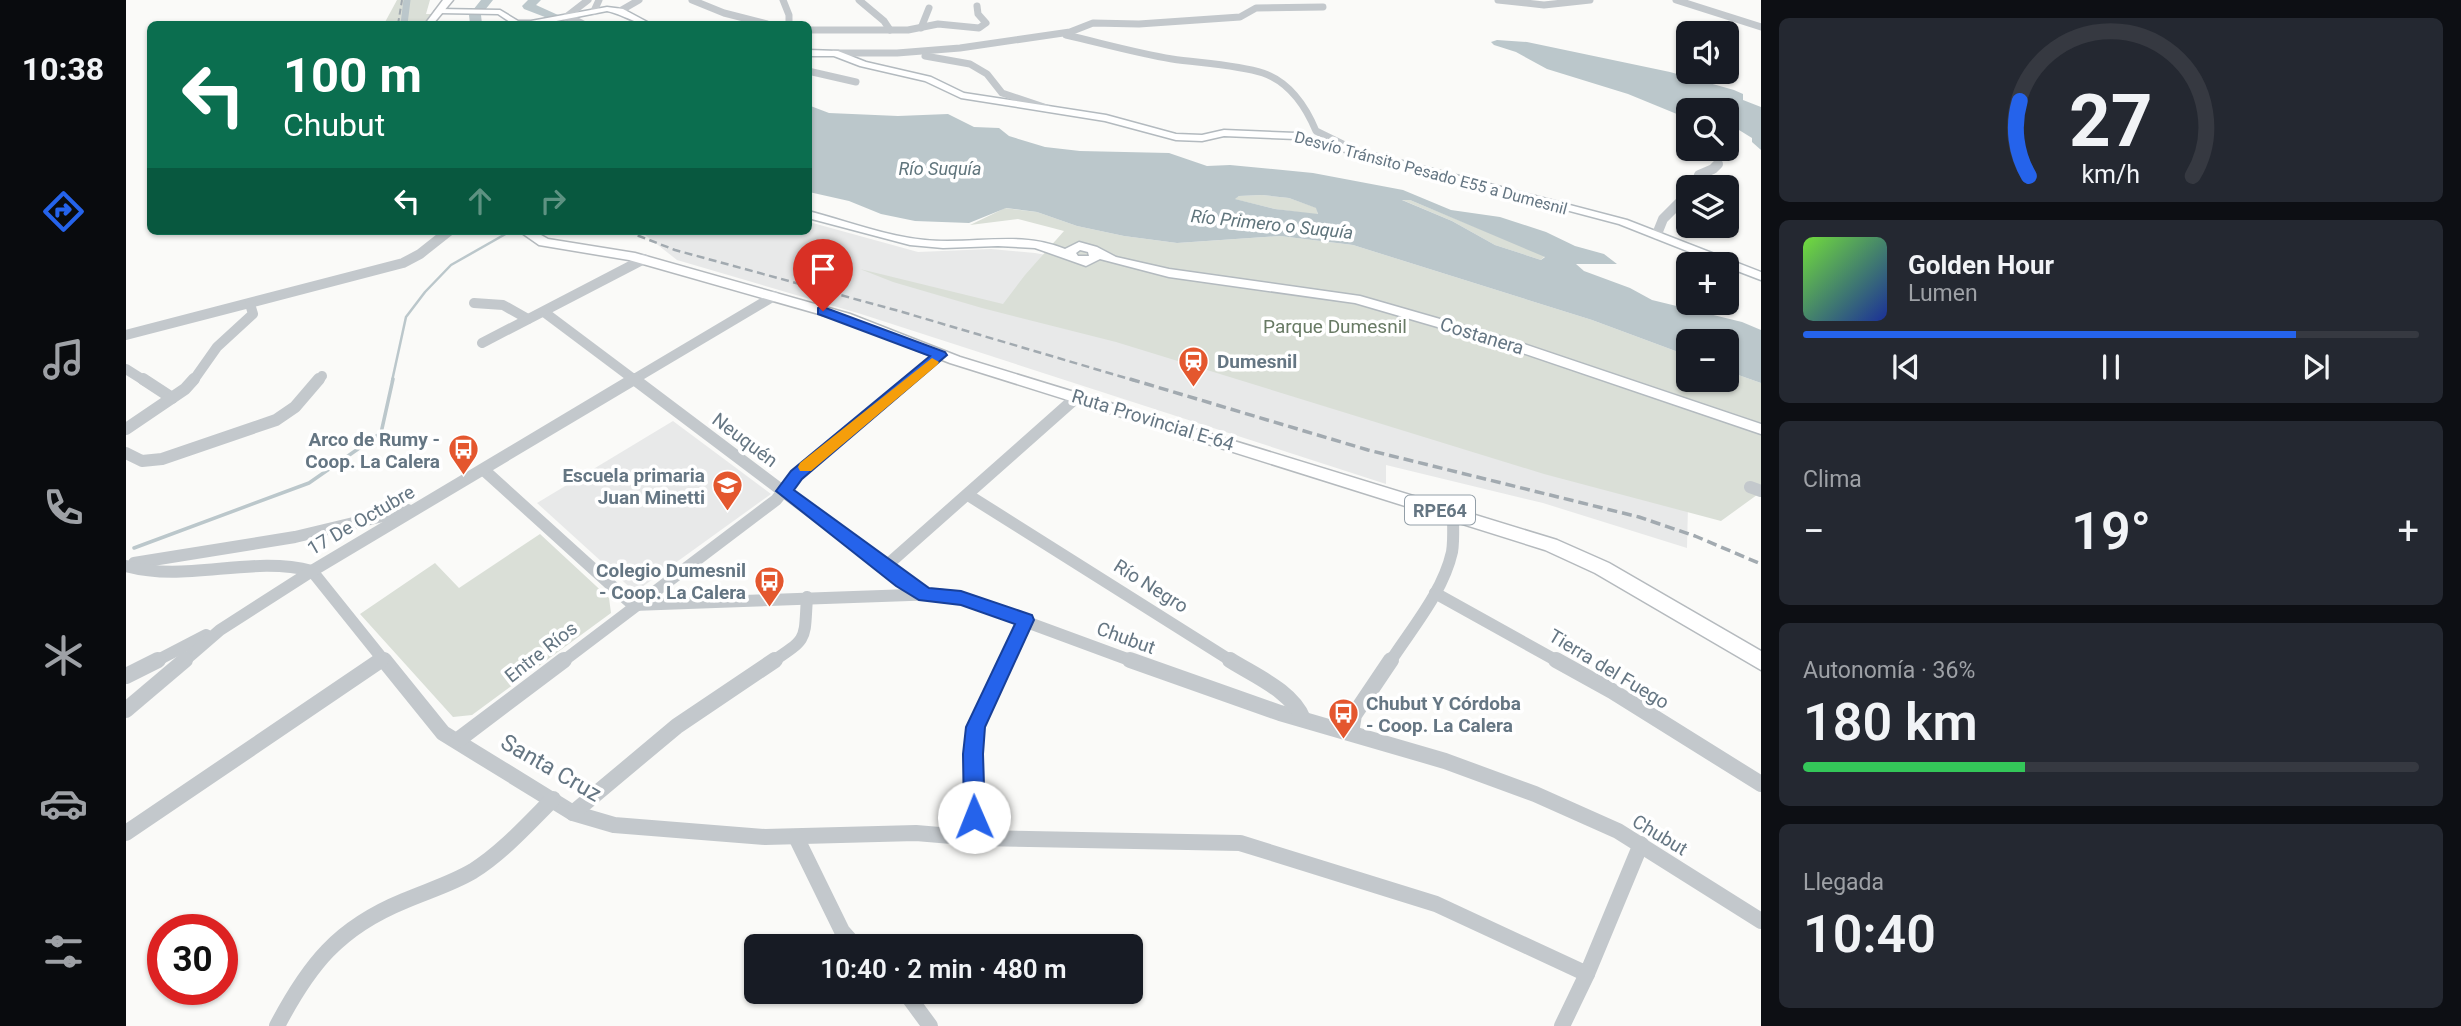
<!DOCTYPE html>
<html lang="es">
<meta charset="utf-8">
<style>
:root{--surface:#171b24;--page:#242831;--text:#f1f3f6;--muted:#9ea1a6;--line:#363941;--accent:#2563eb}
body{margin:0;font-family:Roboto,sans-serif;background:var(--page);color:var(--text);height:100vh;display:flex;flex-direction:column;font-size:26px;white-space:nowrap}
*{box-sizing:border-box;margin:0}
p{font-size:23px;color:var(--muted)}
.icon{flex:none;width:38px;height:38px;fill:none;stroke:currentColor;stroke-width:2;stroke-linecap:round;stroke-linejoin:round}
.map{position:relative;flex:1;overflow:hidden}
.side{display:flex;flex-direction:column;gap:18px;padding:18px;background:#0d0f14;width:700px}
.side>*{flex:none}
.banner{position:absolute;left:21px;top:21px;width:665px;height:214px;border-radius:10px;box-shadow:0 2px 5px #0004;background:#0b6e4f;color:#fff;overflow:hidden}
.tools{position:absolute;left:1550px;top:21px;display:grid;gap:14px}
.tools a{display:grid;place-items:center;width:63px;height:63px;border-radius:10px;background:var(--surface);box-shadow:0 2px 5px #0004;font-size:35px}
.speed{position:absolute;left:21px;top:914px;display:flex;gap:14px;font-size:35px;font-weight:700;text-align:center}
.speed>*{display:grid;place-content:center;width:91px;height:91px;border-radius:50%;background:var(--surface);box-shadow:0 2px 5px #0004;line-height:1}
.speed .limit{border:10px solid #d22;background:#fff;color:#111}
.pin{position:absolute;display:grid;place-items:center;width:60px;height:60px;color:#fff;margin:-72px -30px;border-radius:50% 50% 50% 0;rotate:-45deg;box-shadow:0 0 7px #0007}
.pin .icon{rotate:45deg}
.me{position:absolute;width:77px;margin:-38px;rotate:359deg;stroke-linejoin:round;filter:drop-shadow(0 0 5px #0008)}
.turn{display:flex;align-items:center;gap:24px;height:147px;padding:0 21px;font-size:32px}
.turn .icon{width:91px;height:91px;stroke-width:2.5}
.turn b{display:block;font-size:49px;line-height:60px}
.lanes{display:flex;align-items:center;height:66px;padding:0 21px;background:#0003;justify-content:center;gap:35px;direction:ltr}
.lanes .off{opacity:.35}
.big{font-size:52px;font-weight:600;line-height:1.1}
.side .tile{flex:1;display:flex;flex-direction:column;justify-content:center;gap:10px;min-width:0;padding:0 24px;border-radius:10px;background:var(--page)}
.side .dial{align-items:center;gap:0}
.dial svg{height:182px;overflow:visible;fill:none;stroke:var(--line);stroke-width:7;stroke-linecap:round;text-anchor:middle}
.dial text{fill:var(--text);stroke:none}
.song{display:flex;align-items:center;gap:21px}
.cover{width:84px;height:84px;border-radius:10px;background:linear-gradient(135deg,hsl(100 70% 55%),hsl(230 70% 35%))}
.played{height:7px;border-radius:4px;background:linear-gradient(90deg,var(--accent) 80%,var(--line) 80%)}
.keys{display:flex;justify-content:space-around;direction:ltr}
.heat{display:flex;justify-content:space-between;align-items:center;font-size:38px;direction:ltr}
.charge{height:10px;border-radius:5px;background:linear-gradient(90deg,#34c759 36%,var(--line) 0)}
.trip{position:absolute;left:618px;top:934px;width:399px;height:70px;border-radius:10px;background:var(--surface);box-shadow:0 2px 5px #0004;font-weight:600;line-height:70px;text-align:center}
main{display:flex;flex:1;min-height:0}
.dock{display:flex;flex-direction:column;width:126px;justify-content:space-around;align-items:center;background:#090b0e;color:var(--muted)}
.dock .icon{width:49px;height:49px}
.dock .on{color:var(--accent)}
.dock b{font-size:32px;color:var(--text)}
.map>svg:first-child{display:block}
.built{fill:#e8e9e9}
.green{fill:#dadfd7}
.water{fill:#bbc7cb;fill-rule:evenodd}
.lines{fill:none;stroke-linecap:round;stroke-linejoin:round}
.stream-far1{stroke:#bbc7cb;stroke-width:2.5}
.stream{stroke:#bbc7cb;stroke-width:3.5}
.canal{stroke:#bbc7cb;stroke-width:7}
.river{fill:#bbc7cb;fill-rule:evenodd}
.secondary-casing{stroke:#b3babf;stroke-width:3}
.primary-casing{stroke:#b5babe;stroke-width:3}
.street-far3{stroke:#c3c8cc;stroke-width:7}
.street-far2{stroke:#c3c8cc;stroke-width:10}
.street-far1{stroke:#c3c8cc;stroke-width:12}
.street{stroke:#c3c8cc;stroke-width:16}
.secondary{fill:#fff;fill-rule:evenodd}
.primary{fill:#fff;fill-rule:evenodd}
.rail-far2{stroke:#a2aab0;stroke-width:2;stroke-dasharray:6 3.5;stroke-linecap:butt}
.rail-far1{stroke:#a2aab0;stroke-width:2.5;stroke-dasharray:8 4.5;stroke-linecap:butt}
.rail{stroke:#a2aab0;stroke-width:3.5;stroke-dasharray:10 5;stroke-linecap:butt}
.route{fill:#2563eb;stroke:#184099;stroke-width:2}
.slow{fill:#f59e0b}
.labels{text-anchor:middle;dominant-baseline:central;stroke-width:7;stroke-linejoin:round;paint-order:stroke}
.far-street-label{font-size:16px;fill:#657683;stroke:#fff}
.far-water-label{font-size:18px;font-style:italic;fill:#60757c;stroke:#fff}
.shield{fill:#fff;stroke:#939fa8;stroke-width:2}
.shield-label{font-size:18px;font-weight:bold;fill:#657683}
.park-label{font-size:19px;fill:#687a64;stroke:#fff}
.street-label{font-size:19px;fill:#657683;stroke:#fff}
.poi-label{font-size:19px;font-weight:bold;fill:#657683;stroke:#fff;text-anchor:end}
.near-street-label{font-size:23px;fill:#657683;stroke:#fff}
</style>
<main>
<nav class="dock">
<b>10:38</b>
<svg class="icon on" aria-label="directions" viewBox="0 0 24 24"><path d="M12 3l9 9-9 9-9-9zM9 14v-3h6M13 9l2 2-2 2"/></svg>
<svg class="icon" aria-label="music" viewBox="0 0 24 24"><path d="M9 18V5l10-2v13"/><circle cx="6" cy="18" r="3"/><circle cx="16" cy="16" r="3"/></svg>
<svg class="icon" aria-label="phone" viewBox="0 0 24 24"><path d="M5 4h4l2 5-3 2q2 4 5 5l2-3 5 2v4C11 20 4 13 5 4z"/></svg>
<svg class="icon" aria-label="climate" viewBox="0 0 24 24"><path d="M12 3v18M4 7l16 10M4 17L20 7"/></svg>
<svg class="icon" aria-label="car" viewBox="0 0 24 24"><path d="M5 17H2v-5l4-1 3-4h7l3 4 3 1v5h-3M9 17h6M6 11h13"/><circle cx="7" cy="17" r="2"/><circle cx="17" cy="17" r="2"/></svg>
<svg class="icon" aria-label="filters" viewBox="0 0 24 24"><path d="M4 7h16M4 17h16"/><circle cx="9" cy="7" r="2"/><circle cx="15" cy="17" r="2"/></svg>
</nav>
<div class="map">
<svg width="1635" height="1026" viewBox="0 0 1635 1026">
<rect width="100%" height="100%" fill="#fafaf8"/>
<g class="built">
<path d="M683,222l109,30 73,-3 44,4 134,24 521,145 -3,126 -144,-45 -157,-38v19l-525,-170 -184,-54 -37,-29h168z"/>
<path d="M547,421l98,73 -136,98 -98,-89z"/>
</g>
<g class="green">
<path d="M271,0h33l-4,14h7l-8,10h-41z"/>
<path d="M1136,195l27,3 28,10 1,7 -43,-6 -41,-10 5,-3z"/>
<path d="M1274,199l10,1 135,56 -4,4 -46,-15 -43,-24z"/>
<path d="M879,208l32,4 40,14 47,10 53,7 103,-7 73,9 239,75 97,36v24h38v-9l34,12v109l-40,29 -177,-47 -428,-132 -134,-34 -89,-26 -33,-13 143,35 22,-29 39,-44 -46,-12 -48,6z"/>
<path d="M414,534l69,64 2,15 -139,102 -19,2 -93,-103 75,-51 24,25z"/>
</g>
<g class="water">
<path d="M1371,40l30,2 143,30 64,18 9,4v6l18,7v43l-9,-8v-4l-13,-8 -12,-3v-17h-38v9l-61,-25 -81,-25 -31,-17 -22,-7 -3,-3z"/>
<path d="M682,105l21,8 69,3 50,-2 26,13 25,1 10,8 36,11 35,4 89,2 38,13 23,-1 83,8 90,17 48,20 49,7 46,15 29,14 29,8 13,10h-41l8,7 46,17 22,12 90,22 19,8v53l-34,-12v-30h-38v15l-97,-36 -239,-75 -73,-9 -103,7 -53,-7 -47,-10 -40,-14 -31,-4 -37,15 -54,-2 -34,-7 -32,-13 -40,-9zM1136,195l27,3 27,10 2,6 -43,-5 -40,-10 4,-3zM1276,200h8l135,57 -4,3 -46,-15 -43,-24z"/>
</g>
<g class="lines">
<path class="stream-far1" d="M266,381l14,-64 19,-25 26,-27 58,-33"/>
<path class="stream" d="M8,548l175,-65 72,-50 12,-54"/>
<path class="canal" d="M278,24l3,-24"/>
<g class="river">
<path d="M355,0h12l-12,15 1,9h-12l-1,-9z"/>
<path d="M402,0h13l-5,5 42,19h-15l-39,-15 -2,-3z"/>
</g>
<defs>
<g id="secondary">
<path d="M481,7l16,2 28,15c-15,1 -28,-10 -44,-13l-66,13h-28l-15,-10 -59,-1 -4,-2 4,-2 61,1 18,11h13z"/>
<path d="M682,50l30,1 28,11 65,15 33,16 142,22 70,19 26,1 22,-5 72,3 331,87 134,52v8l-34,-13v-3h-7l-101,-40 -323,-85 -72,-3 -22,5 -26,-1 -71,-19 -144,-23 -36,-17 -65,-15 -26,-10h-26z"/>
<path d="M682,211c39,10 77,25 117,29 47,5 95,-10 140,9l14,-7 18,5 19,10 53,12 191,27 146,42 255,86v10l-265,-90 -141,-41 -186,-26 -69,-18 -14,7 -51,-18 -37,-2 -55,2 -33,-3 -102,-27zM954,250l8,2 1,4h-11l-2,-3z"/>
</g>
<g id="primary">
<path d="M317,0h10l-20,24h-8z"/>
<path d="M393,231h15l14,8 87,14 215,61 110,43 597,183 52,23 152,88v19l-166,-97 -50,-23 -595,-187 -110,-43 -211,-60 -90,-15z"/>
</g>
</defs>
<use href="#secondary" class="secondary-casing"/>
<use href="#primary" class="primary-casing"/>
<g class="street-far3">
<path d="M566,0l32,13 43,11"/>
<path d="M657,0l6,15v9"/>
<path d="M733,0l25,21 6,9"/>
<path d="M1372,0l46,5 46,-5"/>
<path d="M1550,0l85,27"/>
<path d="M468,11l5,-11"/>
<path d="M494,11l19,-11"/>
<path d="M440,17l22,-17"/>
<path d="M443,17l14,7"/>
<path d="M795,28l8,-20"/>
<path d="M682,30h100l30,-6 41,4 7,-5 -8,-9 -1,-8"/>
<path d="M940,35c35,8 70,18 106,24 27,4 66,6 91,14 26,9 43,34 53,58l41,20"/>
<path d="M709,53h62l63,-5 110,-16 23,-9 46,1 101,-7 16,-9 67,-1"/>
<path d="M799,56l45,8 17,10 15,19 45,15"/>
<path d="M682,71l48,11"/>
<path d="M1591,166l4,-17"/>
</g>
<g class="street-far2">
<path d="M1570,187l3,-12 14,-6 5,-5"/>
<path d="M1531,234l6,-15 26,-26"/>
<path d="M348,303l29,2 25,14"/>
<path d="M418,312l92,69"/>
<path d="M0,335l277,-72 17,-9 29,-23"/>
<path d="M356,343l162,-84"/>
<path d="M0,369l19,12"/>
<path d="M67,381l24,-34 36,-33 -3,-10"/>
<path d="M192,381l4,-5"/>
<path d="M505,381l143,-85"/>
<path d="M783,381l31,-26"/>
</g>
<g class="street-far1">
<path d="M17,379l29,19"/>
<path d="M508,379l268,202 23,14"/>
<path d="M0,429l59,-40 9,-10"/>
<path d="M0,453l16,8 20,-2 114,-39 19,-13 24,-28"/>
<path d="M359,471l148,134 305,-11 23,4 174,64"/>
<path d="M1624,487l11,4"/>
<path d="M842,495l265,167"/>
<path d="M8,563l161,-26 113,-27"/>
<path d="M0,566c60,17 125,-11 186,5l73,91"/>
<path d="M759,567l193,-171"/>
<path d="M1309,593l124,69"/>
<path d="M28,662l52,-27"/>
<path d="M57,662l37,-32 92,-59 322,-192"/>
<path d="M252,662l4,-3"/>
<path d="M436,662l214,-162 20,-25 115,-96"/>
<path d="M646,662c37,-25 32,-21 35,-65"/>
<path d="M880,662l19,-42"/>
<path d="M1264,662c22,-34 53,-70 62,-110 2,-12 1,-26 1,-38"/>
</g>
<g class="street">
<path d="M258,660l59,73 130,80 41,12 151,12 151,-4 59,5 265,5 196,61 151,70 54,-130"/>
<path d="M1004,660l150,53 165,48 90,33 83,37 143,90"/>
<path d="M1104,660c25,16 62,31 73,59"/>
<path d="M1430,660l56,31 149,93"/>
<path d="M0,676l32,-16"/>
<path d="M0,710l59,-50"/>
<path d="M1225,733l3,-18 37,-55"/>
<path d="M332,740l106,-80"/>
<path d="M447,813l104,-87 98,-66"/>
<path d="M0,833l255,-173"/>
<path d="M670,837l46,94 14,16"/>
<path d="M849,838v-111l31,-67"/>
<path d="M779,992l25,34"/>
<path d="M151,1026c32,-61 61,-98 127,-125 23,-10 47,-17 69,-30 30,-19 55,-47 80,-72"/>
<path d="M1436,1026l25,-52"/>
</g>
<use href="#secondary" class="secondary"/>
<use href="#primary" class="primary"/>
<path class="rail-far2" d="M272,24l4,-24"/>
<path class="rail-far1" d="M500,231l49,19 224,61 237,70"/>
<path class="rail" d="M1004,379l238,71 271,67 56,19 66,28"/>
</g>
<path class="route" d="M697,307l122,45 2,3 -145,124 -8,11 135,98 32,3 71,24 2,5 -49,107 -2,27 2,63 -3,7 -8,3 -7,-3 -3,-7 -1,-63 3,-27 49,-103 -54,-19 -42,-5 -23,-14 -120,-95 15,-20 139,-115 -112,-42v-6z"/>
<path class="slow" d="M806,358l7,4 -2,3 -126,106h-11l-2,-4 2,-4z"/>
<defs>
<symbol id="station-pin" viewBox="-11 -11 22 30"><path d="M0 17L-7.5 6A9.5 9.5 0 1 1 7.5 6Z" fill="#e4572e" stroke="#fff"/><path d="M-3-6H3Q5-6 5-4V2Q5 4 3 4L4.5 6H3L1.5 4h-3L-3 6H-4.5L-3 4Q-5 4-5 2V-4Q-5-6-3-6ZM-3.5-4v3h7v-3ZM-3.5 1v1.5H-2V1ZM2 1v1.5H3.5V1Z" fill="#fff"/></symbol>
<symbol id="bus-pin" viewBox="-11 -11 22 30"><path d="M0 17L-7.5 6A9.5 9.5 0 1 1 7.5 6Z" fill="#e4572e" stroke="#fff"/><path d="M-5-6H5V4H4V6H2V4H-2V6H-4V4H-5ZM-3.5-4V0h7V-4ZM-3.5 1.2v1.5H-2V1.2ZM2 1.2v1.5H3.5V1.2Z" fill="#fff"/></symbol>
<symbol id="school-pin" viewBox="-11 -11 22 30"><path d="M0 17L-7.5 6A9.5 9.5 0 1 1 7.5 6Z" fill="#e4572e" stroke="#fff"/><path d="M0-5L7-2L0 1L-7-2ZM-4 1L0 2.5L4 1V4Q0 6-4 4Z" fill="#fff"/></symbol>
</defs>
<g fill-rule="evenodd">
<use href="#station-pin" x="1050" y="344" width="35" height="47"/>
<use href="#bus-pin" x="320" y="432" width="35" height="47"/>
<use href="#school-pin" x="584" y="468" width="35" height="47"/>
<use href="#bus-pin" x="626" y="564" width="35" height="47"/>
<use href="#bus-pin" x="1200" y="696" width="35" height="47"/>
</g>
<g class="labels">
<g class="far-street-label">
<text transform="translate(1305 173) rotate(15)">Desvío Tránsito Pesado E55 a Dumesnil</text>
</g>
<g class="far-water-label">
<text x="814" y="168">Río Suquía</text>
<text transform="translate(1146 224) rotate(6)">Río Primero o Suquía</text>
</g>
<rect class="shield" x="1279" y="495.5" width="70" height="29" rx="5"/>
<g class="shield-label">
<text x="1314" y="510">RPE64</text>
</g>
<g class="park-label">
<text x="1209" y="326">Parque Dumesnil</text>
</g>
<g class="street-label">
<text transform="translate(1356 336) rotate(17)">Costanera</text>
<text transform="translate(1027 420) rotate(17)">Ruta Provincial E-64</text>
<text transform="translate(619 440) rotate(37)">Neuquén</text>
<text transform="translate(235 520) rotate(-30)">17 De Octubre</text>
<text transform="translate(1025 586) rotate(32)">Río Negro</text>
<text transform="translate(1000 638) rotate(20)">Chubut</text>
<text transform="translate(415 652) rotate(-38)">Entre Ríos</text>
<text transform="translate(1483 669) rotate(31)">Tierra del Fuego</text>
<text transform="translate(1534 835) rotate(31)">Chubut</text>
</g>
<g class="poi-label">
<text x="1091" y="361" text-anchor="start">Dumesnil</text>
<text x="314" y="439">Arco de Rumy -<tspan x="314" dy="22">Coop. La Calera</tspan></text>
<text x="579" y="475">Escuela primaria<tspan x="579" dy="22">Juan Minetti</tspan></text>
<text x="620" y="570">Colegio Dumesnil<tspan x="620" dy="22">- Coop. La Calera</tspan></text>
<text x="1240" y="703" text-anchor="start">Chubut Y Córdoba<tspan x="1240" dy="22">- Coop. La Calera</tspan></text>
</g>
<g class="near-street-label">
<text transform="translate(425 768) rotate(30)">Santa Cruz</text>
</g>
</g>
</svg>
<div class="tools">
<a><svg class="icon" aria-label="sound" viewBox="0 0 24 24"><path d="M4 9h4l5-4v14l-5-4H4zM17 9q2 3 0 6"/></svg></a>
<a><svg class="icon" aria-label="search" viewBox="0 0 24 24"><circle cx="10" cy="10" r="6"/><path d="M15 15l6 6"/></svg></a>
<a><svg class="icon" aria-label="layers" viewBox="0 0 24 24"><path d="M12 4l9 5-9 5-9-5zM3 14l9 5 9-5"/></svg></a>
<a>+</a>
<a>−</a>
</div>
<div class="speed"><div class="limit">30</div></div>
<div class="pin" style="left:697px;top:311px;background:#d93025"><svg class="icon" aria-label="arrive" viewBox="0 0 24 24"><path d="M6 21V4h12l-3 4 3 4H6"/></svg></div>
<svg class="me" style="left:848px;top:817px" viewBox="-20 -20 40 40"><circle r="19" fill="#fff"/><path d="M0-13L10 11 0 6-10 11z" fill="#2563eb"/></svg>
<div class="trip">10:40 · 2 min · 480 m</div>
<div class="banner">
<div class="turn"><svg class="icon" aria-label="left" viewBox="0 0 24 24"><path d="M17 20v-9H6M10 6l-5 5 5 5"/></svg><div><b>100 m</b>Chubut</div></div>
<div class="lanes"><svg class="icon" aria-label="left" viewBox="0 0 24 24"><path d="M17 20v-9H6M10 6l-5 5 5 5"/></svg><svg class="icon off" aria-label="ahead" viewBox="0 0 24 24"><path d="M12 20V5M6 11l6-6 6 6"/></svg><svg class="icon off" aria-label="right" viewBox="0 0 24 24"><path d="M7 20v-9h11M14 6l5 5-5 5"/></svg></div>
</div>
</div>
<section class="side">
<div class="tile dial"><svg viewBox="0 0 100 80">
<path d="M14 69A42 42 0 1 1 86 69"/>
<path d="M14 69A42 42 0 0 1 10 36" stroke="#2563eb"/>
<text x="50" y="56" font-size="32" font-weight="700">27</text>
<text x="50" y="72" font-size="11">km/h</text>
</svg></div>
<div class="tile">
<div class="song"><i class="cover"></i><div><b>Golden Hour</b><p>Lumen</p></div></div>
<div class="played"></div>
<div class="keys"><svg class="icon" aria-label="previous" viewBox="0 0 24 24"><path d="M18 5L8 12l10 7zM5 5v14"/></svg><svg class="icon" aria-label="pause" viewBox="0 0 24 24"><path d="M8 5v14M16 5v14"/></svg><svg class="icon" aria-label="next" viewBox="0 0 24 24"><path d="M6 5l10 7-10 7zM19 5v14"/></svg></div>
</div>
<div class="tile"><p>Clima</p>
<div class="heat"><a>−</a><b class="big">19°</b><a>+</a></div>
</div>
<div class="tile"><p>Autonomía · 36%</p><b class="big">180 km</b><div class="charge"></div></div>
<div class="tile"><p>Llegada</p><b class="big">10:40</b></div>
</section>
</main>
